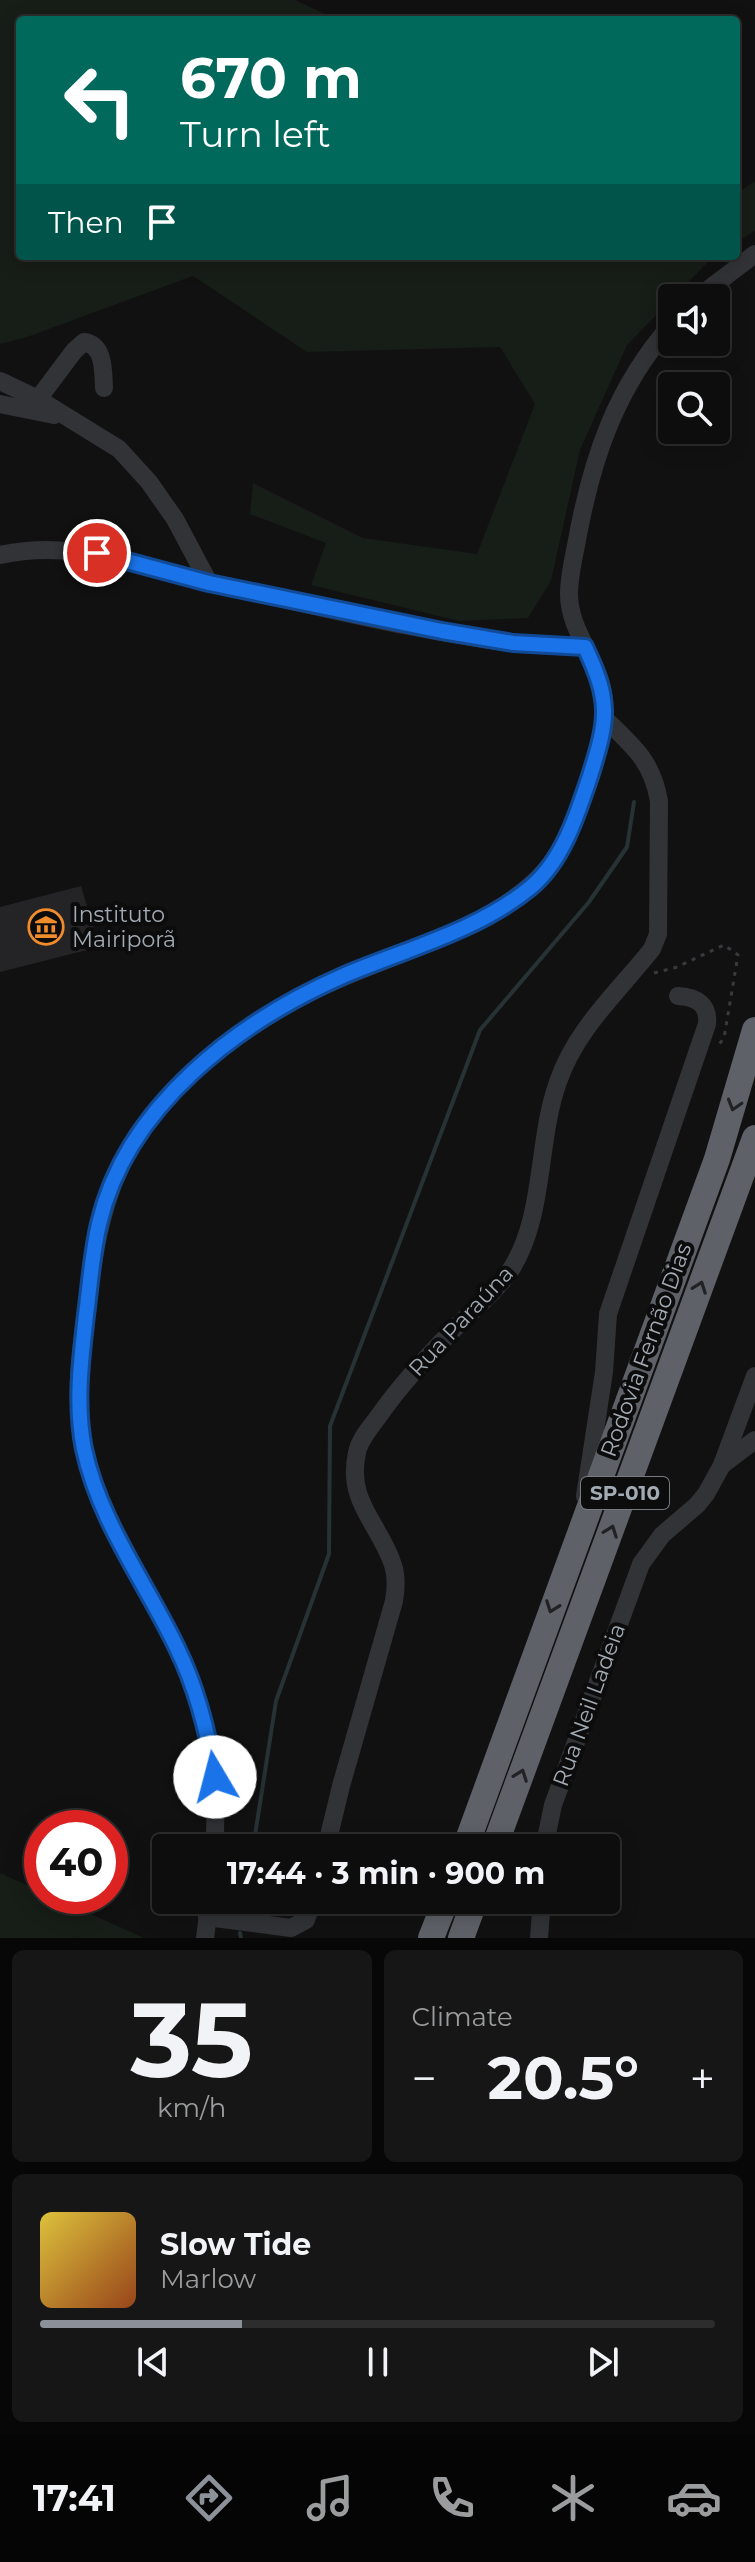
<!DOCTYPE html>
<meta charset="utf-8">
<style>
:root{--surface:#0d0d0e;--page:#161617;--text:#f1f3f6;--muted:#9a9c9e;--line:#2d2d2e;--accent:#8c9099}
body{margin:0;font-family:Montserrat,sans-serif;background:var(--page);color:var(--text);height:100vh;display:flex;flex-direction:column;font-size:30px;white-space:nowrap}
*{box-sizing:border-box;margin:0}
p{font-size:26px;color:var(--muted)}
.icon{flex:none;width:44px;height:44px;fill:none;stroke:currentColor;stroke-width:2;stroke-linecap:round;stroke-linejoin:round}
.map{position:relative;height:1938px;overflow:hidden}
.sheet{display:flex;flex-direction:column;gap:12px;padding:12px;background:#070708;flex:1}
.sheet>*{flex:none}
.banner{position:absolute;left:16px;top:16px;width:724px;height:244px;border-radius:8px;box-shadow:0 4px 20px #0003,0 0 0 2px var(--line);background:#00695c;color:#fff;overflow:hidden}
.controls{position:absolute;left:658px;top:284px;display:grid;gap:16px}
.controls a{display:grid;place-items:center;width:72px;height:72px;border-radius:8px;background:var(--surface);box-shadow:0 4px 20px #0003,0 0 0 2px var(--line);font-size:40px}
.speed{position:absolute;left:24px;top:1810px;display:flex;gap:16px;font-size:40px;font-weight:700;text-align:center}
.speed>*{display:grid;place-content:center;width:104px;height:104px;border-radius:50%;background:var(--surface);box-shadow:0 4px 20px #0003,0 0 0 2px var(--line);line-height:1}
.speed .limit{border:12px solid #d22;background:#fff;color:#111}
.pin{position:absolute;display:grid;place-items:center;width:68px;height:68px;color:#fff;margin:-34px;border:4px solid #fff;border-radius:50%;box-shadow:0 2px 8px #0007}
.me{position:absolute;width:88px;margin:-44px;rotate:352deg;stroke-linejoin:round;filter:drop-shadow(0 0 6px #0008)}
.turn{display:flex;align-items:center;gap:28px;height:168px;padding:0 32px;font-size:36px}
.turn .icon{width:104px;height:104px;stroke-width:2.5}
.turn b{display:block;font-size:56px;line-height:68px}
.then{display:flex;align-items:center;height:76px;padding:0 32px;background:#0003;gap:16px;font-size:30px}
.big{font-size:60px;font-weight:700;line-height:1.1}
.sheet .widget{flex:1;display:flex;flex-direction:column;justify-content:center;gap:12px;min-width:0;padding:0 28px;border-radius:12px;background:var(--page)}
.sheet .dial{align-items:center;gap:0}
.dial b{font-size:104px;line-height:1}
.song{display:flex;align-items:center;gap:24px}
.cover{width:96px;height:96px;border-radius:12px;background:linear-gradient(135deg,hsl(50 70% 55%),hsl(20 70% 35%))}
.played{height:8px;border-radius:4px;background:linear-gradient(90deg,var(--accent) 30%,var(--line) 30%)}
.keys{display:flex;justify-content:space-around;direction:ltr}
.heat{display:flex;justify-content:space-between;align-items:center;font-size:44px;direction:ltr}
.sheet .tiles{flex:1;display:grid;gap:12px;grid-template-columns:1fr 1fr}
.widget:last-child{grid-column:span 2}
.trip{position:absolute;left:152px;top:1834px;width:468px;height:80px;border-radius:8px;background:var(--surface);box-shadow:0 4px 20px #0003,0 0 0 2px var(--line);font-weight:700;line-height:80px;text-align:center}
.menu{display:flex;height:128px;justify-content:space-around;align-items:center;background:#050506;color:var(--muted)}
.menu .icon{width:56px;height:56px}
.menu .on{color:var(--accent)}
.menu b{font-size:36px;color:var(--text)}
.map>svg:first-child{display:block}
.green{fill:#171d17}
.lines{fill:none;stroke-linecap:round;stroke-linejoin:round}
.stream{stroke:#273235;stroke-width:4}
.building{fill:#242426}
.path{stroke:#383b3e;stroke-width:3;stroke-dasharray:4 6;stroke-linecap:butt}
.minor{stroke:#323337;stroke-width:18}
.highway{stroke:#5e6268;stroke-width:26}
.oneway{stroke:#202224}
.route-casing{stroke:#114b97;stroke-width:20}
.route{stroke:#1a73e8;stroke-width:14}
.labels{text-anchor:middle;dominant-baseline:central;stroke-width:8;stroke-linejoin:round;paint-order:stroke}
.shield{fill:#0c0c0d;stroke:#757b81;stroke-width:2}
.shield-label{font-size:20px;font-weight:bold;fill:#a2aab3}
.poi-label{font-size:22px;fill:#a2aab3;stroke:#0c0c0d;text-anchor:start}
.street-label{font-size:22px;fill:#a2aab3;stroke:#0c0c0d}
</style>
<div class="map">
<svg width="755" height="1938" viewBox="0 0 755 1938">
<rect width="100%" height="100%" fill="#111112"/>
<g class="green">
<path d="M0,0h295l43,20h-318v236h697l-9,6 -81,83 -47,105 -29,131 -23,37 -69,3 -148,-36 15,-42 -76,-29 3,-31 110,55 114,16 58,-150 -35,-57 -193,5 -114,-76 -166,61 -27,7z"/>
<path d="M755,181v49l-19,13v-49z"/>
<path d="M0,1873l42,19v4h9l93,42h-144z"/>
</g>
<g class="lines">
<g class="stream">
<path d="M253,1848l23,-147 53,-147 1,-128 150,-396 109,-128 38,-55 7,-45"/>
<path d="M244,1901v-1"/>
<path d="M240,1933l1,5"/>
</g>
</g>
<path class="building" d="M81,886l18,61 -99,25v-65z"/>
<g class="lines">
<path class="path" d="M654,973l23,-6 47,-22 14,10 -14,83 -7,9"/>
<g class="minor">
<path d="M697,298l58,-44"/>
<path d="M0,381l38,18 81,50 30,33 26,37 34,64"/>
<path d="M38,399l36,-48 10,-9c21,3 19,30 20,46"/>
<path d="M0,404l54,11"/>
<path d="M0,555c77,-17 140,13 214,29 97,20 200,47 298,59 24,2 49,3 73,4"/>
<path d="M722,1465l33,-25"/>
<path d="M585,1496l19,-124 4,-58 99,-290c2,-19 -10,-27 -29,-28"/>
<path d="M214,1848c6,-70 -7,-134 -36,-197 -30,-67 -76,-128 -93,-200 -14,-57 -2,-117 6,-174 9,-67 27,-124 72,-175 40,-45 95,-83 148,-110 79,-41 215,-67 255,-153 19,-43 49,-113 34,-159 -9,-29 -31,-54 -31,-86 0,-18 5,-37 8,-54 15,-82 39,-153 95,-216"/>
<path d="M326,1848l15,-62 53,-185c2,-12 3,-24 -1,-36 -13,-41 -47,-63 -36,-112 2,-13 13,-25 21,-36 23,-33 50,-62 79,-91 17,-17 37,-33 51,-52 38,-55 28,-131 50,-192 18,-53 60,-90 94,-133l6,-15 1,-133c-7,-40 -25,-54 -53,-81"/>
<path d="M544,1848l9,-43 88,-241 21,-29 35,-30 9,-11 16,-29 33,-89"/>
<path d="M207,1917l84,11 15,-8 7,-20"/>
<path d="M205,1938l5,-38"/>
<path d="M539,1938l3,-38"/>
</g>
<g class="highway">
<path d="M465,1848l252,-689 38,-129"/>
<path d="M494,1848l261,-710"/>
<path d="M431,1938l15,-38"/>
<path d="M461,1938l14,-38"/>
</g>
</g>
<defs><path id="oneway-chevron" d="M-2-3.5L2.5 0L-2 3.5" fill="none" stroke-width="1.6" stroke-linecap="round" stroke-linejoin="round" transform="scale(2)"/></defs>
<g class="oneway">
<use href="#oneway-chevron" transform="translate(734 1105) rotate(107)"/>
<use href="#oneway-chevron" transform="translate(700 1287) rotate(-70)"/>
<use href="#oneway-chevron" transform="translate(611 1531) rotate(-70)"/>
<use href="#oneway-chevron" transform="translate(552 1607) rotate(110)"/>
<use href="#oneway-chevron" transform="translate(521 1775) rotate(-70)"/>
</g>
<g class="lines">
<defs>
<path id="route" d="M97,553l112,30 233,48 71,12 72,4c26,55 23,72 5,129 -13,39 -27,84 -59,111 -53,44 -125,62 -186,88 -106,46 -219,131 -246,249 -7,29 -9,61 -13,91 -5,45 -11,89 -2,134 15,72 62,134 93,199 20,41 31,84 38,129"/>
</defs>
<use href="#route" class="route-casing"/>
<use href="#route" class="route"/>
</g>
<defs>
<symbol id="museum-ring" viewBox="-11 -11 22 22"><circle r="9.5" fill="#0c0c0d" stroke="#f08c2b" stroke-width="1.5"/><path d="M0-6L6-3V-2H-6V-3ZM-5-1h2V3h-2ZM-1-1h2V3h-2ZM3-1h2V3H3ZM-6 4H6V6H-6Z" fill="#f08c2b"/></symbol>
</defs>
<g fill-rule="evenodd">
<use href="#museum-ring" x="26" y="907" width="40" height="40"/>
</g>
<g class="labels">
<rect class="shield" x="581" y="1477" width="88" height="32" rx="6"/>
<g class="shield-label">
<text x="625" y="1493">SP-010</text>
</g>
<g class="poi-label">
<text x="72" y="914">Instituto<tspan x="72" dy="25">Mairiporã</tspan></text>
</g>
<g class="street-label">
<text transform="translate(461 1321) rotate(-47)">Rua Paraúna</text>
<text transform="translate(646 1350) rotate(-70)">Rodovia Fernão Dias</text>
<text transform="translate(589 1705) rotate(-70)">Rua Neil Ladeia</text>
</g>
</g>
</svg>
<div class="controls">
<a><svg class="icon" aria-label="sound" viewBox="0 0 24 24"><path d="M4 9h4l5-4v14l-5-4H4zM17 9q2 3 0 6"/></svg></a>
<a><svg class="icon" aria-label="search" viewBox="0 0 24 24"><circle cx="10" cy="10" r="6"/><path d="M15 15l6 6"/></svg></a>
</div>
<div class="speed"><div class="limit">40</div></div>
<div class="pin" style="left:97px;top:553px;background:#d93025"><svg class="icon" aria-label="arrive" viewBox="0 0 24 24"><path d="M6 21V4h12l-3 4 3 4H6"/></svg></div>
<svg class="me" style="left:215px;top:1777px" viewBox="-20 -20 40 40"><circle r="19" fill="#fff"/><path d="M0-13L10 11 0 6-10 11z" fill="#1a73e8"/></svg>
<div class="trip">17:44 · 3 min · 900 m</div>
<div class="banner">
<div class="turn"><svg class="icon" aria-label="left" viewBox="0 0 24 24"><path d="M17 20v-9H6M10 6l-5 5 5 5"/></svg><div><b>670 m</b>Turn left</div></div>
<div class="then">Then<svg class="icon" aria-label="arrive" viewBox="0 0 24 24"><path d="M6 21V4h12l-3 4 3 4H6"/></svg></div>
</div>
</div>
<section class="sheet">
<div class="tiles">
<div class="widget dial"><b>35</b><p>km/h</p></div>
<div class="widget"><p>Climate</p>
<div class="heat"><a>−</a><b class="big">20.5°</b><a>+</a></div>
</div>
<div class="widget">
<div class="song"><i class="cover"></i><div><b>Slow Tide</b><p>Marlow</p></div></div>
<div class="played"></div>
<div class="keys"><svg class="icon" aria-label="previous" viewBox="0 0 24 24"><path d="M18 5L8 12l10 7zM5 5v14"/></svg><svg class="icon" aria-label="pause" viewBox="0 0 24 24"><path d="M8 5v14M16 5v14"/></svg><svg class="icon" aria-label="next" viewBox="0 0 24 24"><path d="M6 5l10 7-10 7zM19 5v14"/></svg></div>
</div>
</div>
</section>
<nav class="menu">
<b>17:41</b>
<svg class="icon on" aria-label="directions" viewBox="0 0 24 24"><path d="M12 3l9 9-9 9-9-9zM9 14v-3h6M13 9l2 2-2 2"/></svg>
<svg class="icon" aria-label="music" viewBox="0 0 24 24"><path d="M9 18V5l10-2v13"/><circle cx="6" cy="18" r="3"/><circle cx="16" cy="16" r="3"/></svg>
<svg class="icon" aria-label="phone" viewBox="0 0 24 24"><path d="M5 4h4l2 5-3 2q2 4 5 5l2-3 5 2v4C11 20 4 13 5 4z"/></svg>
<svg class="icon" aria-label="climate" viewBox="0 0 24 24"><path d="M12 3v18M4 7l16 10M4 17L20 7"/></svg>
<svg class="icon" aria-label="car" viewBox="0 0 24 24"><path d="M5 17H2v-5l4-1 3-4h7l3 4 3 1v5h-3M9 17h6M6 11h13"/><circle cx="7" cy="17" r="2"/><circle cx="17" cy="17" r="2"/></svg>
</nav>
